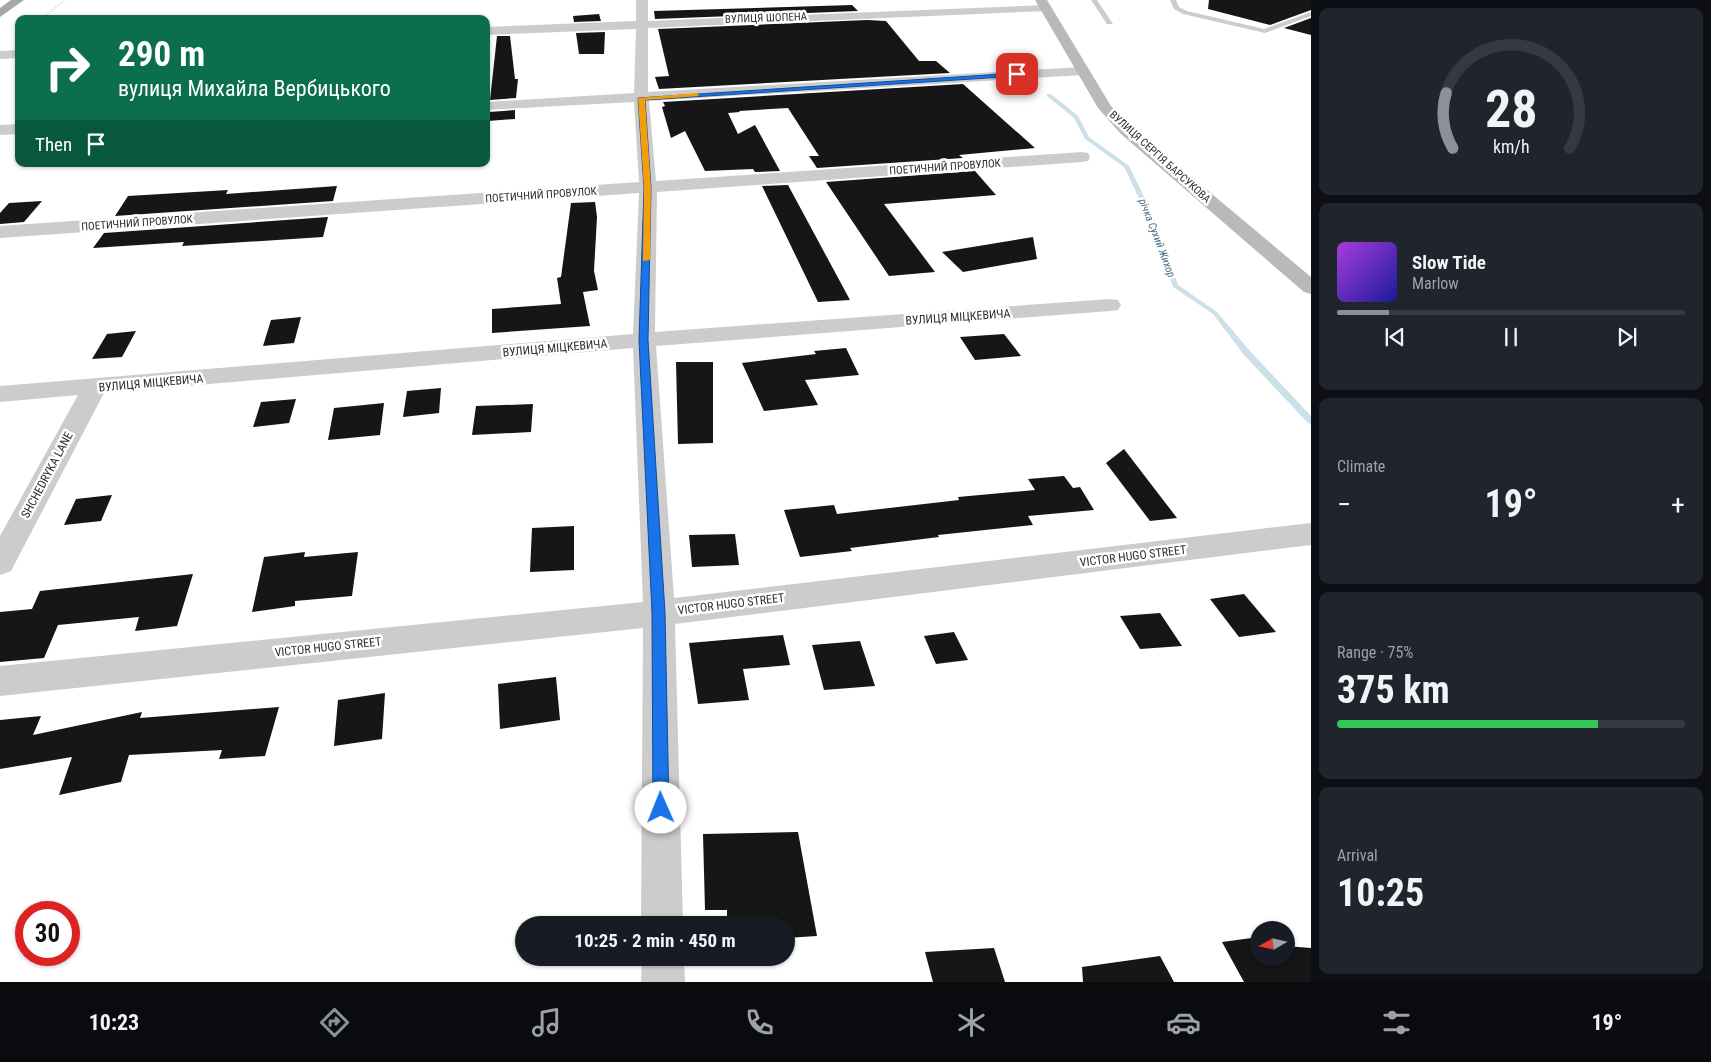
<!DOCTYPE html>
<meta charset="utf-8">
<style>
:root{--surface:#171b24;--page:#20242c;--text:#f1f3f6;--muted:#9ea1a6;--line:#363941;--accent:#8c9099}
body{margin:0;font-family:"Roboto Condensed",sans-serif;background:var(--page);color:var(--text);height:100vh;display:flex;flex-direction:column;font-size:19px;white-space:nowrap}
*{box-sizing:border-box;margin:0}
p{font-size:16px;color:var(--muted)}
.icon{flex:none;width:28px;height:28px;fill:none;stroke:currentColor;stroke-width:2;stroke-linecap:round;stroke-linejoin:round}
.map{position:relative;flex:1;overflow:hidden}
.side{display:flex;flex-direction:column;gap:8px;padding:8px;background:#0d0f14;width:400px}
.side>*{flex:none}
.guide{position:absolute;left:15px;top:15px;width:475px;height:152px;border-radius:10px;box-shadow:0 1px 4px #0004;background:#0b6e4f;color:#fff;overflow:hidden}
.needle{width:32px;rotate:261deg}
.controls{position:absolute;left:1250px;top:921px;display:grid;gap:10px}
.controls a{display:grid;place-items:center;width:45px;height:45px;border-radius:50%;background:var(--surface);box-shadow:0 1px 4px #0004;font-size:25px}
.speed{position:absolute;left:15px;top:901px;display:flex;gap:10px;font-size:25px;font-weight:700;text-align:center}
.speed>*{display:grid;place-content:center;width:65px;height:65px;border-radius:50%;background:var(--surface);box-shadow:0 1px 4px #0004;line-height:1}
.speed .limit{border:8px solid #d22;background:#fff;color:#111}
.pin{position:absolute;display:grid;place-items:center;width:42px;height:42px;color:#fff;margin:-21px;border-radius:10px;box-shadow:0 2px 8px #0006}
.me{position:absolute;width:55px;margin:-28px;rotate:359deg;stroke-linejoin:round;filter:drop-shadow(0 0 4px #0008)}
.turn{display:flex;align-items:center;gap:18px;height:105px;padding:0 20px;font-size:22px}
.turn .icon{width:65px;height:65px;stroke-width:2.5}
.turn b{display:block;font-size:35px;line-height:42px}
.then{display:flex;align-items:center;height:48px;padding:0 20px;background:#0003;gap:10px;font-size:19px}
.big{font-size:38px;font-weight:700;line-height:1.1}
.side .tile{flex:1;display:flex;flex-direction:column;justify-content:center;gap:8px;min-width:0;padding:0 18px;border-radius:10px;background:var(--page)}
.side .dial{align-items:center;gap:0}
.dial svg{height:130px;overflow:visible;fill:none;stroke:var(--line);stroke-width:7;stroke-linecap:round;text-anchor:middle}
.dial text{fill:var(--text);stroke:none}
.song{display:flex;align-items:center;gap:15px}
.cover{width:60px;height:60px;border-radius:8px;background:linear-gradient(135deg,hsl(280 70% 55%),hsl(240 70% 35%))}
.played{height:5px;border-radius:2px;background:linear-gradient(90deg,var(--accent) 15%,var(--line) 15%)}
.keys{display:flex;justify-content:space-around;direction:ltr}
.heat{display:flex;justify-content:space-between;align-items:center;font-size:28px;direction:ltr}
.charge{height:8px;border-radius:4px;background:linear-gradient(90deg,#34c759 75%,var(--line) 0)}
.trip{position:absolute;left:515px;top:916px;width:280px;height:50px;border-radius:25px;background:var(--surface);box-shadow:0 1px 4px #0004;font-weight:700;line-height:50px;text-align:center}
.menu{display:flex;height:80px;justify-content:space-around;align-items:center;background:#090b0e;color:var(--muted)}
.menu .icon{width:35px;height:35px}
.menu .current{color:var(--accent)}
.menu b{font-size:22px;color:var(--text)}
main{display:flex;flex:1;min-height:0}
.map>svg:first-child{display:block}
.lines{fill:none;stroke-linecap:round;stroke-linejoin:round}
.stream{fill:#cddfe9;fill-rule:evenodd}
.building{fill:#161616}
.path{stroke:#c9c9c9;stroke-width:1;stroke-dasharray:1 1;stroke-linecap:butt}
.lane{fill:#ccc;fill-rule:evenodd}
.street{fill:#ccc;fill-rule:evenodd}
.secondary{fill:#b9b9b9;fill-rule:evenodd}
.primary{fill:#a7a7a7;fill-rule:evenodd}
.route{fill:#1a73e8;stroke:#114b97}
.slow{fill:#f59e0b}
.labels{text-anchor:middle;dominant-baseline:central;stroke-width:5;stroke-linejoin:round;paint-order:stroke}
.far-street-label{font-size:11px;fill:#2f2f2f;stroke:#fff}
.far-water-label{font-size:11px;font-style:italic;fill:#45728a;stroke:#fff}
.street-label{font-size:12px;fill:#2f2f2f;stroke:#fff}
</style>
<main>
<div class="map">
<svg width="1311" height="982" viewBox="0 0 1311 982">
<rect width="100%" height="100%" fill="#fff"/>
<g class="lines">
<path class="stream" d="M1047,94h4l27,22 11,21 40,29 24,49 25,70 39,27 33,39 61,65v8l-3,-1 -64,-68 -31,-41 -40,-27 -26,-72 -23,-48 -39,-28 -11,-21 -27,-22z"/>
</g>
<g class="building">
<path d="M1209,0h102v10l-41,15 -62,-16z"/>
<path d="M852,5l6,6 -203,8 -1,-8z"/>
<path d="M599,14l2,7 -27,1 -1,-6z"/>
<path d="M1311,18v17l-27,-7z"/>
<path d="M867,20l19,1 33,40h17l14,12 -291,16 -4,-12 14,-1 -11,-47z"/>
<path d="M605,32l-1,22h-25l-3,-21z"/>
<path d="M497,36h13l5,43h3l-2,19 -26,2z"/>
<path d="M963,84l72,64 -76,7 4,3 -146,10 -8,-12h10l-31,-48 -49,3 1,1 -12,1 10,21 17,-9 25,46 -25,1 -2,-3 -48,2 -20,-40 -14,7 -9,-31 3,-1 -2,-4z"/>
<path d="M515,110v9l-27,2 1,-9z"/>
<path d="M975,171l21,24 -112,9 51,68 -46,4 -63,-94z"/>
<path d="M788,185l62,115 -32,2 -56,-116z"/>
<path d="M337,186l-4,15 -218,15 13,-20 100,-6 -2,4z"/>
<path d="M42,201l-18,21 -24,2v-11l9,-10z"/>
<path d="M595,202l2,15 -3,54 4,19 -15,2 7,34 -98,7v-24l69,-5 -4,-26 4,-1 10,-74z"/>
<path d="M328,217l-5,20 -141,9 2,-4 -91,6 11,-15z"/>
<path d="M1033,237l4,22 -74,13 -21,-20z"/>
<path d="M301,317l-7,26 -31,3 8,-26z"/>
<path d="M136,331l-14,26 -30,2 15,-25z"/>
<path d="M1004,334l17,22 -46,4 -15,-23z"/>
<path d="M846,348l13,27 -54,5 13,25 -54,6 -22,-48 74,-9 -2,-3z"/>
<path d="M676,362h37v81l-35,1z"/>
<path d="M441,388l-2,25 -36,4 4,-26z"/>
<path d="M296,399l-7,24 -36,4 8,-25z"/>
<path d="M384,403l-4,32 -52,5 6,-32z"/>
<path d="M533,404l-2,28 -59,3 4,-29z"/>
<path d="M1124,449l53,69 -27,3 -44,-58z"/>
<path d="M1064,476l9,12 7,-1 14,23 -66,6 5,9 -95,10 1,2 -89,11 2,3 -52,6 -16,-47 50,-5 3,9 122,-14 -1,-3 77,-7 -7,-11z"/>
<path d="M112,495l-11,26 -37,4 12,-26z"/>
<path d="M574,526v44l-44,2 2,-44z"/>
<path d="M735,534l4,31 -47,2 -3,-32z"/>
<path d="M305,552l-1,5 54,-5 -6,44 -57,5v5l-43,6 12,-55z"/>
<path d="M193,574l-16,52 -42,5 4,-14 -81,8 -14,33 -44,4v-50l32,-3 8,-18z"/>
<path d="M1244,594l32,38 -37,5 -29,-38z"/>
<path d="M1160,613l22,33 -42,3 -20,-33z"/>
<path d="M954,632l14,28 -32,4 -12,-28z"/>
<path d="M783,635l7,30 -47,4 6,31 -51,4 -9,-61z"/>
<path d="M860,641l15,45 -51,4 -12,-45z"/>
<path d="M556,677l4,43 -60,9 -2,-45z"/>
<path d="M385,693l-3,46 -48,7 4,-46z"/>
<path d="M279,707l-14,49 -46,3 3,-9 -93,5 -8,27 -62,13 13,-38 -72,12v-49l41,-4 -8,19 109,-23 -2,6z"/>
<path d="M798,832l19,104 -31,2v-13h-59v-15h-22l-2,-76z"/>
<path d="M1259,937v21h27v-12l25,2v34h-67l-22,-40z"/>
<path d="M994,948l11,34h-72l-8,-30z"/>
<path d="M1160,956l14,26h-91l-1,-15z"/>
</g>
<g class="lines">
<path class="path" d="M41,19l24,-19"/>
<g class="lane">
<path d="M1091,0h6l16,24h-6z"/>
<path d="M1170,0h6l3,7 8,4 77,18 47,-17v4l-46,17 -82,-19 -9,-5z"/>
</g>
<g class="street">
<path d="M636,0h12v21l398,-16 6,3 -6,3 -398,17v64l435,-25 7,4 -7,4 -434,26 7,80 426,-29 6,1 2,4 -2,4 -6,1 -425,30 -2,140 455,-33 8,1 3,5 -3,5 -8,1 -454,35 18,252 637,-75v22l-636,79 8,301h-42l2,-297 -643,68v-30l643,-64 -10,-254 -529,45 -93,178 -11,4v-39l78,-141 -78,7v-16l633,-52 6,-141 -639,45v-12l639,-44 -5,-80 -148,8v-8l148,-9 2,-64 -150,6v-8l150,-6z"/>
<path d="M19,50v8l-19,1v-8z"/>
<path d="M19,124v10l-19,1v-10z"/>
<path d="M642,958h42l1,24h-44z"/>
</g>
<path class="secondary" d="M1035,0h12l64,106 22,22 178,149v17l-7,-2 -183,-158 -23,-26z"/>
<path class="primary" d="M11,0h13l-24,17v-9z"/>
</g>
<path class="route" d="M1017,73l2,3 -374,24 6,88 -3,152 17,273 4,195 -2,5 -6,3 -6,-3 -2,-5 -1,-195 -13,-273 5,-152 -6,-90z"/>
<path class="slow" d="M697,93l2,3 -54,4 6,88 -1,72 -7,1 1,-73 -6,-90z"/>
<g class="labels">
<g class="far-street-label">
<text transform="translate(766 18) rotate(-2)">ВУЛИЦЯ ШОПЕНА</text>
<text transform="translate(1160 157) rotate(42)">ВУЛИЦЯ СЕРГІЯ БАРСУКОВА</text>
<text transform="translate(945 167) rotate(-4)">ПОЕТИЧНИЙ ПРОВУЛОК</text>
<text transform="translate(541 195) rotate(-4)">ПОЕТИЧНИЙ ПРОВУЛОК</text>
<text transform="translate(137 223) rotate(-4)">ПОЕТИЧНИЙ ПРОВУЛОК</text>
</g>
<g class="far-water-label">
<text transform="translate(1157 238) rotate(69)">річка Сухий Жихор</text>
</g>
<g class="street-label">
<text transform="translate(958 317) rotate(-4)">ВУЛИЦЯ МІЦКЕВИЧА</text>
<text transform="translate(555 348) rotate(-5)">ВУЛИЦЯ МІЦКЕВИЧА</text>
<text transform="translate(151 383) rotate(-5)">ВУЛИЦЯ МІЦКЕВИЧА</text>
<text transform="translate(47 475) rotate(-62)">SHCHEDRYKA LANE</text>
<text transform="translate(1133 556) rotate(-7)">VICTOR HUGO STREET</text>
<text transform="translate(731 604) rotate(-7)">VICTOR HUGO STREET</text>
<text transform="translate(328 647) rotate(-6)">VICTOR HUGO STREET</text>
</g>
</g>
</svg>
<div class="controls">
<a><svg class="needle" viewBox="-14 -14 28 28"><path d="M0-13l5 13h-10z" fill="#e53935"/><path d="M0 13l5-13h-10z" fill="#9ea1a6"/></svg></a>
</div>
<div class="speed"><div class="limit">30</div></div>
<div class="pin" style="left:1017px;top:74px;background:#d93025"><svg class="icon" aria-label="arrive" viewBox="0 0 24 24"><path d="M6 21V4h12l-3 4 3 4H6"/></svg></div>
<svg class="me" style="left:661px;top:808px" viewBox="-20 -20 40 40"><circle r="19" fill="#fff"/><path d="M0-13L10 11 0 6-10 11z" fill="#1a73e8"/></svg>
<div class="trip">10:25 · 2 min · 450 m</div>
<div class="guide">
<div class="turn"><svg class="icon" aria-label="right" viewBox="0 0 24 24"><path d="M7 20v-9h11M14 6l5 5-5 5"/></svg><div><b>290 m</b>вулиця Михайла Вербицького</div></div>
<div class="then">Then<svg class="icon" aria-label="arrive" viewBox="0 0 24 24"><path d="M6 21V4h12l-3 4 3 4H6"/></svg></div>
</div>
</div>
<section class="side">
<div class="tile dial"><svg viewBox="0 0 100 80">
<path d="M14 69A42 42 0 1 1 86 69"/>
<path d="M14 69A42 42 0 0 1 10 35" stroke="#8c9099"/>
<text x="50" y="56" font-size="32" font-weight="700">28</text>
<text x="50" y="72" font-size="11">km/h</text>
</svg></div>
<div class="tile">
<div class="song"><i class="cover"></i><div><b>Slow Tide</b><p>Marlow</p></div></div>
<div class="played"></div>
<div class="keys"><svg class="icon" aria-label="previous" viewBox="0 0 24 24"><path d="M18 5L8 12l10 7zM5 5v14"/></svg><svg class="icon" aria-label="pause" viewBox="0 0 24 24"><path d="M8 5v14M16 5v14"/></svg><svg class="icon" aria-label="next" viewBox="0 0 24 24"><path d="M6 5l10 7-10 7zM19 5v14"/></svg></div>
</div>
<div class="tile"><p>Climate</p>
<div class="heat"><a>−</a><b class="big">19°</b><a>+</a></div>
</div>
<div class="tile"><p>Range · 75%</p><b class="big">375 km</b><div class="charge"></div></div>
<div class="tile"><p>Arrival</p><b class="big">10:25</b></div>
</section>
</main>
<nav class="menu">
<b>10:23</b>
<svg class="icon current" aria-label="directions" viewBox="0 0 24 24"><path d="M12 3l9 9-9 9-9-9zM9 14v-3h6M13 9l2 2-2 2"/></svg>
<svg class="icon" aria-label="music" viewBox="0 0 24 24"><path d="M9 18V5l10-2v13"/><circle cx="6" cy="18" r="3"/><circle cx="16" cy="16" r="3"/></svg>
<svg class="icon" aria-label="phone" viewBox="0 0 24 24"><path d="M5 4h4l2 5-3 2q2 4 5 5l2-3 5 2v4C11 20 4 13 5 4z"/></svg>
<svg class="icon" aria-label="climate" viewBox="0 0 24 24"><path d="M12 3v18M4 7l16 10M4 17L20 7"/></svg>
<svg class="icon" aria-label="car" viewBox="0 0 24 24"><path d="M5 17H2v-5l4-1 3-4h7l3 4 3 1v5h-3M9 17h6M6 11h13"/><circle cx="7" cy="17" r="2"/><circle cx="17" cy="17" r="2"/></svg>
<svg class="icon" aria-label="filters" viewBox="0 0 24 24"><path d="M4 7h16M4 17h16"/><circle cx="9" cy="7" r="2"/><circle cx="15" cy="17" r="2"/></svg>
<b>19°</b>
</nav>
